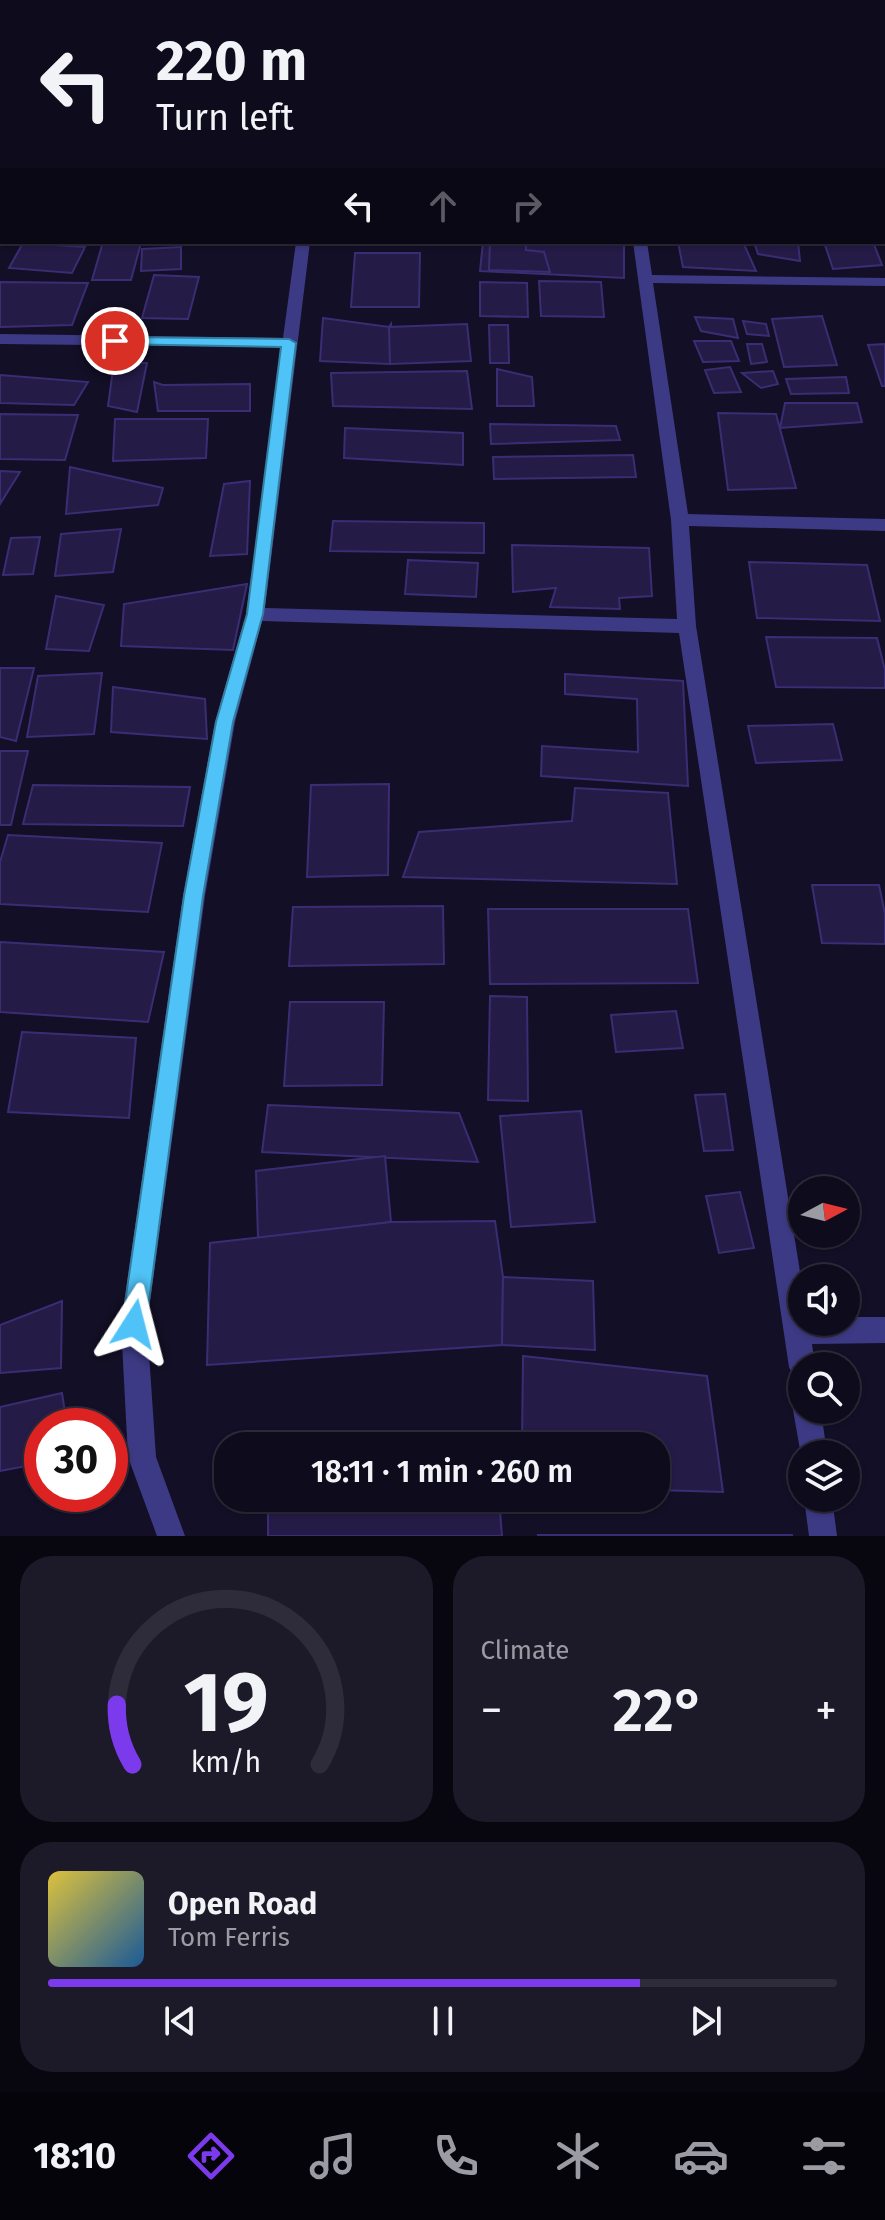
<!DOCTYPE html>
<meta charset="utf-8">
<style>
:root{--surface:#0e0b1c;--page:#1c1929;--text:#f1f3f6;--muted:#9b9ba3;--line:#2e2b3b;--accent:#7c3aed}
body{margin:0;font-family:"Fira Sans",sans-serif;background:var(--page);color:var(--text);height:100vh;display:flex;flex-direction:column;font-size:30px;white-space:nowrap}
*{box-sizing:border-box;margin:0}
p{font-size:26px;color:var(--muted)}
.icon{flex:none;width:44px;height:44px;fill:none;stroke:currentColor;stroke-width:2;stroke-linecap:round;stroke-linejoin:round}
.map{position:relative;height:1536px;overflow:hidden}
.drawer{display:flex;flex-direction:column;gap:20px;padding:20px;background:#08060f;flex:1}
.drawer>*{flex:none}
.hud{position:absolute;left:0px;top:0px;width:886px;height:244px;box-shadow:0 2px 6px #0004,0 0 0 2px var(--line);background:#0e0b1c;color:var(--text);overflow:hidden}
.needle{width:52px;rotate:83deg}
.tools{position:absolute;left:788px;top:1176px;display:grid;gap:16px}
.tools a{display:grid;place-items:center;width:72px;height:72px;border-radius:50%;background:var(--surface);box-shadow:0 2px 6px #0004,0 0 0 2px var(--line);font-size:40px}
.speed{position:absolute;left:24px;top:1408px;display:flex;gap:16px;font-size:40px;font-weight:700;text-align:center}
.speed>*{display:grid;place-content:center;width:104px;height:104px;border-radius:50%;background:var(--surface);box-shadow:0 2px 6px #0004,0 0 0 2px var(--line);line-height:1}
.speed .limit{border:12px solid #d22;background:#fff;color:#111}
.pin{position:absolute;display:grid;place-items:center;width:68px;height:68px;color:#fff;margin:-34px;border:4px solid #fff;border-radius:50%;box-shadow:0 2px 8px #0007}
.me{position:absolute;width:88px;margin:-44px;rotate:9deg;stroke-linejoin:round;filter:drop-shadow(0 0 6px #0008)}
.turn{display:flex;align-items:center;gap:28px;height:168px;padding:0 24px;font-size:36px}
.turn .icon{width:104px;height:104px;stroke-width:2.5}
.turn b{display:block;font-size:56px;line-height:68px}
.lanes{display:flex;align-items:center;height:76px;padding:0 24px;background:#0003;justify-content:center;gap:40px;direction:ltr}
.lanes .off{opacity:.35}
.big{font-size:60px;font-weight:600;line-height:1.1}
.drawer .widget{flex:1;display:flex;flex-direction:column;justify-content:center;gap:12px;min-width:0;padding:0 28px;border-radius:32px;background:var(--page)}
.drawer .dial{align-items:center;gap:0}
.dial svg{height:208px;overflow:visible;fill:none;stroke:var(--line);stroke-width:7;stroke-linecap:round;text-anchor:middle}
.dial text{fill:var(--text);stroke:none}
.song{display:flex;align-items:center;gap:24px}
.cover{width:96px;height:96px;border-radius:12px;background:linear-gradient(135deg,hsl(50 70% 55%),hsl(210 70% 35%))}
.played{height:8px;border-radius:4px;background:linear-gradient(90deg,var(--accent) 75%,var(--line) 75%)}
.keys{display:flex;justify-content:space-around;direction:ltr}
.heat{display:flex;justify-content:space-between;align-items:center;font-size:44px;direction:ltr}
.drawer .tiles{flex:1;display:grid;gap:20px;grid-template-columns:1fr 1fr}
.widget:last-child{grid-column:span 2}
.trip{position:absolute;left:214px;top:1432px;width:456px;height:80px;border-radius:32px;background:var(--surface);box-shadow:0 2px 6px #0004,0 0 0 2px var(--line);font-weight:600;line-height:80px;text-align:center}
.menu{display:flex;height:128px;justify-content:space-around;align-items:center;background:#06040b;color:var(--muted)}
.menu .icon{width:56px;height:56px}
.menu .selected{color:var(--accent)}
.menu b{font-size:36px;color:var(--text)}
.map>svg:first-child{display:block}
.building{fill:#241b47;stroke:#3b2d73;stroke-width:2}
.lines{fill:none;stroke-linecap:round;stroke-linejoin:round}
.minor{fill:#3d3a85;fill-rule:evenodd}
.route{fill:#4fc3f7;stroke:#337fa1;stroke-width:2}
</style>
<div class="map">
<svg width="885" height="1536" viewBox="0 0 885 1536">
<rect width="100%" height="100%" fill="#130f26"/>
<g class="building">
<path d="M103,242l38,1 -10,37h-39z"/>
<path d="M483,242h141v36l-144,-7z"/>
<path d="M490,242h36v8l18,2 6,20 -61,-2z"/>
<path d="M678,242h65l13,29 -73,-4z"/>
<path d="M754,242h44l2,19 -42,-7z"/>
<path d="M824,242h49l9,23 -49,4z"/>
<path d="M23,243l62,4 -13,26 -63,-5z"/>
<path d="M181,247v22l-40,2 1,-22z"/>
<path d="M355,253h65l-1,54h-68z"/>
<path d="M154,275l45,2 -11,42 -46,-1z"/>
<path d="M539,281l62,1 3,35 -63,-1z"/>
<path d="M0,282l88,1 -16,42 -72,2z"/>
<path d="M480,282l47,1 1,34 -48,-1z"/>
<path d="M822,316l15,49 -53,2 -12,-48z"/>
<path d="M695,317l38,2 5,19 -37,-7z"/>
<path d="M323,318l66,9 2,-3 -1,40 -70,-3z"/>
<path d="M743,321l23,3 3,12 -22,-2z"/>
<path d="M467,324l4,37 -81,3 -1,-37z"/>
<path d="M489,325h19l1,38h-19z"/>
<path d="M694,341h37l8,20 -36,1z"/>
<path d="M747,344h15l5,18 -16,2z"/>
<path d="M885,344v42h-3l-14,-41z"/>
<path d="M114,362l33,1 -10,49 -29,-6z"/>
<path d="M730,367l11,25 -27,1 -9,-23z"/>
<path d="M497,369l35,8 2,29h-37z"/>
<path d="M467,371l5,38 -139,-3 -2,-33z"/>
<path d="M773,371l5,13 -17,4 -19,-15z"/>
<path d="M0,375l88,7 -14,23 -74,-2z"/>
<path d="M846,377l3,16 -58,1 -5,-15z"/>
<path d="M154,382l9,3 87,-1v27h-92z"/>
<path d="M785,403h72l5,19 -82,6z"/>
<path d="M718,413l58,1 20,74 -68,2z"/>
<path d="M0,414l78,1 -13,45 -65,-1z"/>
<path d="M115,419h93l-2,39 -93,3z"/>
<path d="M490,424l126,2 4,14 -129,4z"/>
<path d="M345,428l118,5v32l-119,-7z"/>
<path d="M633,455l3,22 -142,2 -1,-22z"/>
<path d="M70,467l93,21 -5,17 -92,9z"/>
<path d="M0,471l20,1 -20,32z"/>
<path d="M250,481l-3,73 -37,2 14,-72z"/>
<path d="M333,521l151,2v30l-154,-2z"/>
<path d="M121,529l-8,43 -58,4 6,-42z"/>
<path d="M40,537l-7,37 -30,1 8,-37z"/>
<path d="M512,545l137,3 3,48 -33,2 1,11 -70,-2 6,-19 -43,4z"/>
<path d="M408,560l70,3 -2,34 -71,-3z"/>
<path d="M749,562l118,3 13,56 -123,-3z"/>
<path d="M247,584l-14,66 -112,-4 3,-42z"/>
<path d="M56,596l48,9 -15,46 -43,-2z"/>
<path d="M766,637l111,1 8,32v18l-109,-1z"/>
<path d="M0,668h34l-18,73 -16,-4z"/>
<path d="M102,673l-8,61 -67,3 11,-61z"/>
<path d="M565,674l118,7 5,105 -147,-10 1,-30 96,6 -1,-53 -72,-5z"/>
<path d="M113,687l92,12 2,40 -96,-7z"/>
<path d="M833,724l9,36 -86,3 -8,-37z"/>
<path d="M0,751h28l-17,74h-11z"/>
<path d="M389,784l-1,91 -81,2 4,-92z"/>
<path d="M33,785l157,2 -7,39 -160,-2z"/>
<path d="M575,788l93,5 9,91 -274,-7 16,-45 153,-11z"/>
<path d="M8,835l154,8 -14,69 -148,-8v-42z"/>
<path d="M812,885h67l6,29v30l-63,-1z"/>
<path d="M443,906l1,58 -155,2 4,-59z"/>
<path d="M488,909h200l10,74 -208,1z"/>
<path d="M0,942l164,10 -16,70 -148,-10z"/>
<path d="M490,996l37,1 1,104 -40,-1z"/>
<path d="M290,1002h94l-2,83 -98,1z"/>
<path d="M676,1011l7,37 -67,4 -5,-37z"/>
<path d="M22,1032l114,6 -7,80 -121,-6z"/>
<path d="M725,1094l8,56 -29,1 -9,-56z"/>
<path d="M268,1105l191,8 19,49 -216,-10z"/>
<path d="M581,1111l14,111 -84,5 -11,-111z"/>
<path d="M385,1156l6,66 -133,16 -2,-67z"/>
<path d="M740,1192l14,56 -35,5 -13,-57z"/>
<path d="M495,1221l8,56 -1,68 -295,20 3,-122 181,-21z"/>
<path d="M503,1277l90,4 2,69 -93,-5z"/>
<path d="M62,1301l-1,67 -61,5v-48z"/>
<path d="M523,1356l184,20 16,116 -67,-2v-44h-134z"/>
<path d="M62,1393l5,33h-25v37l-42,8v-64z"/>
<path d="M434,1498h65l3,38h-234v-26z"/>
<rect x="538" y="1535" width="254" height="1"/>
</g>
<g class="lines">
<g class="minor">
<path d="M56,0h12l-13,2z"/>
<rect x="322" y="0" width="12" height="2"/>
<rect x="601" y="0" width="12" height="2"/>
<rect x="884" y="111" width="1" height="8"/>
<path d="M2,149v12l-2,1v-12z"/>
<path d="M296,242h14l-45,366 412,11 -6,-99 -38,-278h14l5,33 233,3v8l-232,-3 35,231 197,5v12l-196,-5 7,100 106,658v38h44v-5h39v26l-73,1 3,22h-13v14l-9,-4 -4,-9 -110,-734 -417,-12 -27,101 -30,174 -58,428 9,133 29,79h-28l-29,-79 -7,-133 62,-428 32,-174 31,-108 36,-267 -282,-3v-10l283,4z"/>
<path d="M802,1398v12h19l6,44h-25v7l-9,-51 4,-10z"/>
<path d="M804,1498h28l5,38h-28z"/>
</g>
</g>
<path class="route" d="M115,337l174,2 7,4 -33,271 -30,108 -30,174 -57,428 -4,9 -8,3 -8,-3 -4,-9 62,-428 32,-174 31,-108 34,-267 -170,-3v-6z"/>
</svg>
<div class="tools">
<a><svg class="needle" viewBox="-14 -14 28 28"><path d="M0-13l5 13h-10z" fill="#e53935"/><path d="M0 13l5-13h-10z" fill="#9b9ba3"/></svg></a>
<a><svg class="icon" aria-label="sound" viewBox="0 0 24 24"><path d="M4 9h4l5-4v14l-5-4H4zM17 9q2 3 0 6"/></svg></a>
<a><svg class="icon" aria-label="search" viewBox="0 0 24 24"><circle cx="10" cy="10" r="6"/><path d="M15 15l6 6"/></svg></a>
<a><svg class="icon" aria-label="layers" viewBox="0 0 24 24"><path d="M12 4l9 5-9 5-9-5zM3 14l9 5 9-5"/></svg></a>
</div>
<div class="speed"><div class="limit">30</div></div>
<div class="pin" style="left:115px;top:341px;background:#d93025"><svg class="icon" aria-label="arrive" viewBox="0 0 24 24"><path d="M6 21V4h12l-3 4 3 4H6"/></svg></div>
<svg class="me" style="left:134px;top:1324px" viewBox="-20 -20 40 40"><path d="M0-17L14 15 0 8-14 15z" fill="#4fc3f7" stroke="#fff" stroke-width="4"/></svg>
<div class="trip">18:11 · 1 min · 260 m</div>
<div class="hud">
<div class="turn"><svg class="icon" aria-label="left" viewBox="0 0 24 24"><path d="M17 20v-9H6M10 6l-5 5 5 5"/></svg><div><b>220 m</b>Turn left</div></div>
<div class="lanes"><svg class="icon" aria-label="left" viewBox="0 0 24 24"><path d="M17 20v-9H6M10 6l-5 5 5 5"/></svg><svg class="icon off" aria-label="ahead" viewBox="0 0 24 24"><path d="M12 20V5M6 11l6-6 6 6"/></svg><svg class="icon off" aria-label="right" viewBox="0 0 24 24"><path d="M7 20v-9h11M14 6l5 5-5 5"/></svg></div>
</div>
</div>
<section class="drawer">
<div class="tiles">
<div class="widget dial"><svg viewBox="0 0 100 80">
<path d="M14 69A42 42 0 1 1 86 69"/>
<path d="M14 69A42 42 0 0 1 8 46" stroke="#7c3aed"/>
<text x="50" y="56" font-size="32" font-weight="700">19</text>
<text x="50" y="72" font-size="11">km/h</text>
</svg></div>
<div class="widget"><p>Climate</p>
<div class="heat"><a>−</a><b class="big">22°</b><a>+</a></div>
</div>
<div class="widget">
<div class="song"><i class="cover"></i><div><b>Open Road</b><p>Tom Ferris</p></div></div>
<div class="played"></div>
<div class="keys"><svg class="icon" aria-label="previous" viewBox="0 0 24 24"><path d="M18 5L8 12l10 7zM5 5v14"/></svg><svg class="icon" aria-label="pause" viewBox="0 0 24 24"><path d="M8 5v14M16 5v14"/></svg><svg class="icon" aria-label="next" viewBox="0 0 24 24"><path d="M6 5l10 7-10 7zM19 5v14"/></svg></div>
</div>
</div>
</section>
<nav class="menu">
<b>18:10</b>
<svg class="icon selected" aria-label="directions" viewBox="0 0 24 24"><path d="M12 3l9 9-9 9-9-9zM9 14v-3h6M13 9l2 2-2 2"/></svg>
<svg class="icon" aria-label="music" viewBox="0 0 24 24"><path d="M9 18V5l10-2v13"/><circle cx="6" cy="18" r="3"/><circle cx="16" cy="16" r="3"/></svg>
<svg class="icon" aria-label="phone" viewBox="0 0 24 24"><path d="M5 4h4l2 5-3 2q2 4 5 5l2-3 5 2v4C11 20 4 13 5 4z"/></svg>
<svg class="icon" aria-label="climate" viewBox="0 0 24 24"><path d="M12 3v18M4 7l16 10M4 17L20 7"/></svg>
<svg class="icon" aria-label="car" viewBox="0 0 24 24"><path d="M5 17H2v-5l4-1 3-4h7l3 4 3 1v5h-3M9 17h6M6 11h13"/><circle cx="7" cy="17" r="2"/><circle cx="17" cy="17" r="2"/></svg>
<svg class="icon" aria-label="filters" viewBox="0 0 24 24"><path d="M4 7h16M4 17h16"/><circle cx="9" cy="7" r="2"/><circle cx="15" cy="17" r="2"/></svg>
</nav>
